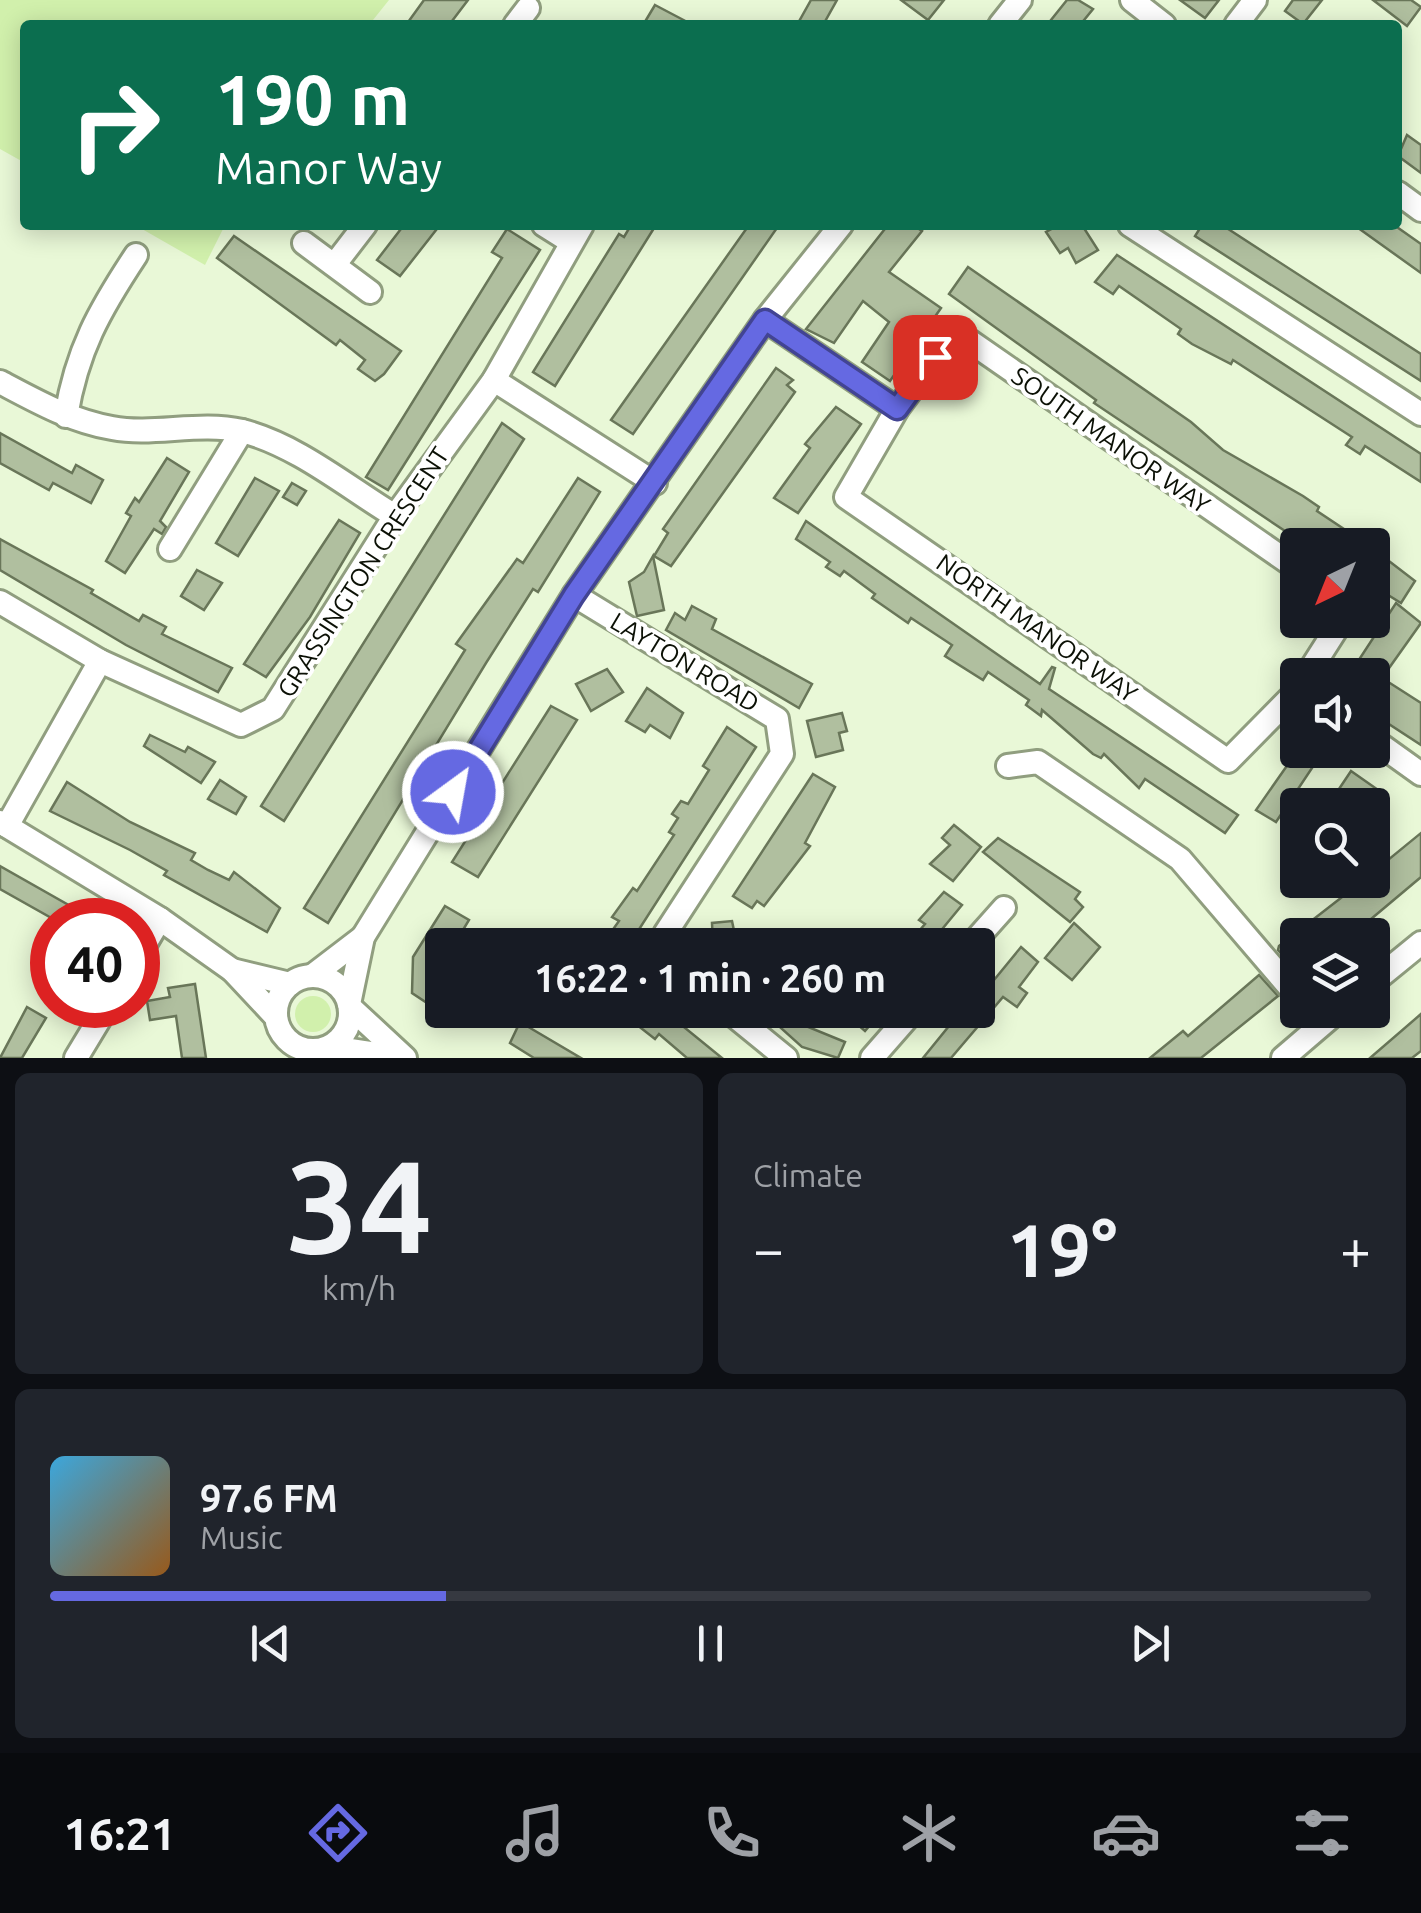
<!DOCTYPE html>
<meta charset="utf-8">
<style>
:root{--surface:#171b24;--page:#20242c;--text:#f1f3f6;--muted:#9ea1a6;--line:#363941;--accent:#6569e2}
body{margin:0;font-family:Ubuntu,sans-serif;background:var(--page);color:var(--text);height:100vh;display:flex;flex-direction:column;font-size:38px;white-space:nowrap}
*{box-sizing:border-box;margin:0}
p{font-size:32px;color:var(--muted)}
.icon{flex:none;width:55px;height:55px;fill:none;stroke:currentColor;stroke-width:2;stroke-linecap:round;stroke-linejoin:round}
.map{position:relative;height:1058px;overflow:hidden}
.details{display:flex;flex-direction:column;gap:15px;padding:15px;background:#0d0f14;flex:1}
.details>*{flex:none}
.banner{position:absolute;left:20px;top:20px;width:1382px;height:210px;border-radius:10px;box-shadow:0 5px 25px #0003;background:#0b6e4f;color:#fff;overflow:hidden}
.needle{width:65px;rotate:223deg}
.tools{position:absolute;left:1280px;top:528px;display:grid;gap:20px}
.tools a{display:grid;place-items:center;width:110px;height:110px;border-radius:10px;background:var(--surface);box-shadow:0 5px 25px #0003;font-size:50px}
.speed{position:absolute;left:30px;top:898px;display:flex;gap:20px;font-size:50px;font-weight:700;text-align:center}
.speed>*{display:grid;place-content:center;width:130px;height:130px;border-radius:50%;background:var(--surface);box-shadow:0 5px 25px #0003;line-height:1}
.speed .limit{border:15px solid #d22;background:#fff;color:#111}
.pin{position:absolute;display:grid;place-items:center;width:85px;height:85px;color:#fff;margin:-42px;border-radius:20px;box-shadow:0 5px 15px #0006}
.me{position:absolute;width:110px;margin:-55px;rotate:32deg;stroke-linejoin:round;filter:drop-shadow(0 0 8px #0008)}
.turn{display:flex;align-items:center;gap:35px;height:210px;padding:0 30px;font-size:45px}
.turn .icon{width:130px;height:130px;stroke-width:2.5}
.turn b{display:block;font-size:70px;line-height:85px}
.big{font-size:75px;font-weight:600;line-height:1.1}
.details .tile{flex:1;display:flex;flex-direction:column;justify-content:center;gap:15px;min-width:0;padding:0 35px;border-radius:15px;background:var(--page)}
.details .dial{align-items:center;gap:0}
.dial b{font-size:130px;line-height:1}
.song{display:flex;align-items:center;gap:30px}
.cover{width:120px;height:120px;border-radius:15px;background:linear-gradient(135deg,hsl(200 70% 55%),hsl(30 70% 35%))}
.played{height:10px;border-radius:5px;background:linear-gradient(90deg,var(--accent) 30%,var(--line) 30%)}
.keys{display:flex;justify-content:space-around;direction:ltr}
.heat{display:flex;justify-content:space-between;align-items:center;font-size:55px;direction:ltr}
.details .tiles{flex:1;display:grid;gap:15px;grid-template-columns:1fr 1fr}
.tile:last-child{grid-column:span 2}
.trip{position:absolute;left:425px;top:928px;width:570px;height:100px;border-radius:10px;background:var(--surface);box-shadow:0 5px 25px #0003;font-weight:600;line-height:100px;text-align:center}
.dock{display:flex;height:160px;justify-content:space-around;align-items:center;background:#090b0e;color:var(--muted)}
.dock .icon{width:70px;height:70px}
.dock .active{color:var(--accent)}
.dock b{font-size:45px;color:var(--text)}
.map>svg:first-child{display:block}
.green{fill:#d1f0ac}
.building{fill:#b0bf9f;stroke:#697659;stroke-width:2.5}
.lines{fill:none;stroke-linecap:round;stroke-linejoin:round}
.minor-casing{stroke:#909e7f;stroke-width:28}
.minor{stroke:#fff;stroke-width:22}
.route-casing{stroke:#424493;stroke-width:25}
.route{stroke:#6569e2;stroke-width:18}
.labels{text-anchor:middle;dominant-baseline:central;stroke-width:8;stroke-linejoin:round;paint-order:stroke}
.street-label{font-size:25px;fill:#0b1005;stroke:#fff}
</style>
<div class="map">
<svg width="1421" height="1058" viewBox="0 0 1421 1058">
<rect width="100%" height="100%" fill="#e9f8d7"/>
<g class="green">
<path d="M0,0h389l-20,25h-344v138l-25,-14z"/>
<path d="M135,225h90l-20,40z"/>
<circle cx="313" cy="1014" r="18"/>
</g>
<g class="building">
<path d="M424,0h44l-19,25h-43z"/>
<path d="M811,0h26l-14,25h-26z"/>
<path d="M901,0h43l-16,20z"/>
<path d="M1067,0h11l15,9 -13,16h-33z"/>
<path d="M1180,0h39l-14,18z"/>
<path d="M1293,0h29l-19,24 -18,-13z"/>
<path d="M1373,0h38l10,7 -14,19z"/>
<path d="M655,5l38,20h-50z"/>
<path d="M1407,135l14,10v28l-23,-17z"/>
<path d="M404,225h36l-40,51 -23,-16z"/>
<path d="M631,225h25l-101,161 -22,-14 86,-138 5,3z"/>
<path d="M749,225h30l-146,209 -22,-14z"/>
<path d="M888,225h25l9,6 -33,41 52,36 -51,73 -28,-19 27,-40 -26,-21 -29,42 -28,-14z"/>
<path d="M1059,225h23l16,25 -22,13 -8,-15 -8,5 -14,-21z"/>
<path d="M1202,225h20l199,129v27l-226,-145z"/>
<path d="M1354,225h40l27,19v29z"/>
<path d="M507,229l33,21 -152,240 -22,-13 136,-219 -10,-6z"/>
<path d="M234,236l167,115 -17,23 -9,7 -17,-12 7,-9 -25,-20 -4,5 -119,-87z"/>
<path d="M1117,255l304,199v28l-56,-36 -5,8 -14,-9 6,-8 -119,-77 -2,4 -39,-20 -14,-10 3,-5 -62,-43 -6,8 -18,-12z"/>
<path d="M968,267l223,155 32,28 80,46 16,11 -2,4 51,34h-62l-212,-142 2,-3 -147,-106z"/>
<path d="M776,368l17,12 -6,5 8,7 -124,174 -17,-10 14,-23 -5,-4z"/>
<path d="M836,407l25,17 -63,89 -24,-15 36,-50 -5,-4z"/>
<path d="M502,423l22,16 -240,382 -23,-15z"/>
<path d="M0,433l72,40 4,-8 27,15 -12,23 -38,-20 -4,7 -49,-27z"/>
<path d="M167,458l22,14 -29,49 6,6 -4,7 -8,-5 -29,44 -19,-12 25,-45 -5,-3 9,-15 4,4z"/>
<path d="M255,478l24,13 -41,65 -22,-13z"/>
<path d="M578,478l22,14 -62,100 -5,-3 -47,74 -158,260 -24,-15 161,-258 -9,-6 61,-85 6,4z"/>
<path d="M292,483l14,8 -9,14 -14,-8z"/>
<path d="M339,520l21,13 -50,84 -44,60 -22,-13z"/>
<path d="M806,521l234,163 12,-17 3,1 -6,21 189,126 -13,18 -80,-54 -6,9 -35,-34 -3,4 -8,-4 -51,-44 -1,6 -15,-11 3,-5 -41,-28 -5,8 -38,-24 7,-11 -41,-27 -3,5 -36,-25 3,-4 -31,-23 -4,5 -14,-9 4,-5 -34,-23z"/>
<path d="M0,539l93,51 -2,3 48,28 4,-6 23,12 -4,7 70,34 -14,24 -92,-47 -126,-75z"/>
<path d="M1372,548l43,33 -14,22 -29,-18z"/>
<path d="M653,556l11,54 -27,6 -8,-34 15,-10z"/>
<path d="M197,570l25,13 -18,27 -23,-14z"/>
<path d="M1396,603l25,20 -39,55 39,25v42l-49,-32v-38h-23z"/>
<path d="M692,606l24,13 -4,10 100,55 -13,24 -133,-78 9,-17 10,7z"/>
<path d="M607,669l16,23 -32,19 -15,-27z"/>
<path d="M647,688l36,25 -13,25 -20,-13 -5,7 -19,-11z"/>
<path d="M551,706l26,14 -99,157 -26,-15z"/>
<path d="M842,713l5,18 -8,2 4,17 -27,7 -9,-36z"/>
<path d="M727,727l29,20 -127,198h-27l17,-24 -7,-4 21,-29 4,3 37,-56 -5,-3 9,-14 -6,-4 9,-13 7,3 21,-34 -6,-4z"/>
<path d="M150,735l35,17 3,-5 27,15 -14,21 -57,-37z"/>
<path d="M1298,750h26l-48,72 -20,-12z"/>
<path d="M1351,771l30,21 -9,13h-22l-15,-10z"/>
<path d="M813,774l22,13 -30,56 5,3 -46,60 -7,-5 -5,7 -19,-12z"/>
<path d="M220,780l26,17 -10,17 -28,-15z"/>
<path d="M67,782l63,40 65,31 -4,7 17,10 21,10 5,-8 46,36 -13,24 -103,-57 3,-4 -37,-21 -80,-39z"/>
<path d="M954,825l27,22 -28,34 -23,-17 20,-19 -8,-7z"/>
<path d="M1421,833v44l-69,58h-54v38l-20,-23 1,-4 85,-66h8v-7z"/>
<path d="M998,838l82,54 -5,7 8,8 -13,15 -87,-70z"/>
<path d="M0,866l95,54h-40l-55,-31z"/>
<path d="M944,892l18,13 -33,40h-22l18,-21 -6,-4z"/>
<path d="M445,906l24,14 -15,25h-12v68l-30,-20 1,-36z"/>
<path d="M732,921l5,24h-24l-1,-22z"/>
<path d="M1074,923l26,24 -28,33 -27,-22z"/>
<path d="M1021,947l17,15 -19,25 8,6 -10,14 -14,-10 -52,61h-28l39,-48h16v-26l7,7z"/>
<path d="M1259,975l19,21 -77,62h-51l33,-27 5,5z"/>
<path d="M195,984l11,74h-24l-6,-42 -26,4 -3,-19 23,-4 -2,-9z"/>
<path d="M27,1007l19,11 -24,40h-22z"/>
<path d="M618,1010h45l59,48h-35l-28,-24 -4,5z"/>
<path d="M761,1010h45l-10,12 49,20 -7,16 -36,-11z"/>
<path d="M841,1010h42l-18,21z"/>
<path d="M1421,1014v37l-9,7h-42z"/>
<path d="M520,1022l61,36h-47l-24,-15z"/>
</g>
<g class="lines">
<defs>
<g id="minor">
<path d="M1132,0l32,25"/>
<path d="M515,25l13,-17"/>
<path d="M1000,25l20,-25"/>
<path d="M1236,25l19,-25"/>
<path d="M1398,193l23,17"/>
<path d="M544,225l27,17"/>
<path d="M1130,225l291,189"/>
<path d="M304,243l66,49"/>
<path d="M335,264l30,-39"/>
<path d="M765,320l132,89"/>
<path d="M494,380l161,103"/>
<path d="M0,382c36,19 71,39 112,46 42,8 87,-7 130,3 55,14 105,56 153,85"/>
<path d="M66,416c11,-66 33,-105 70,-161"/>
<path d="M170,549l72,-118"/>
<path d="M1298,569l-343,-238 -58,78 -51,88 382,264 70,-71"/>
<path d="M574,595l203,124 5,35 -117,180 3,11"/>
<path d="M0,602l100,59 141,64 32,-16 122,-193 99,-136 88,-155"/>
<path d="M1307,675l35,-55"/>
<path d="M1372,739l49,35"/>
<path d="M1008,766l30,-4 142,97 118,138"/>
<path d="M0,822l160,97 72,51 44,47"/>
<path d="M7,826l93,-165"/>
<path d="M971,945l33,-37"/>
<path d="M138,956l22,-37"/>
<path d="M232,970l58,14"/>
<path d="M312,976l51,-39"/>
<circle cx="313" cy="1013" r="37"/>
<path d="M1372,983l49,-40"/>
<path d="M349,1004l14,-67 211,-342 191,-275 76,-95"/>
<path d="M350,1007l55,51"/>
<path d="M727,1010l59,48"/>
<path d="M330,1047l73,11"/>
<path d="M76,1058l32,-53"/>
<path d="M872,1058l42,-48"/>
<path d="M1283,1058l56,-48"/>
</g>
</defs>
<use href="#minor" class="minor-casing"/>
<use href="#minor" class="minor"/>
</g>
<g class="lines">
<defs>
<path id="route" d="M453,792l121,-197 191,-275 132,89 38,-52"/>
</defs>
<use href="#route" class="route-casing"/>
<use href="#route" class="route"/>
</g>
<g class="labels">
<g class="street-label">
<text transform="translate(1111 440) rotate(35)">SOUTH MANOR WAY</text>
<text transform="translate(363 572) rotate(-57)">GRASSINGTON CRESCENT</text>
<text transform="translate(1037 628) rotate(35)">NORTH MANOR WAY</text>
<text transform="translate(685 662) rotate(31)">LAYTON ROAD</text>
</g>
</g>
</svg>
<div class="tools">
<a><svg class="needle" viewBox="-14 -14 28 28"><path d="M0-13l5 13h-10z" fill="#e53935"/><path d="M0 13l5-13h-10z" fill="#9ea1a6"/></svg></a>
<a><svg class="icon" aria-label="sound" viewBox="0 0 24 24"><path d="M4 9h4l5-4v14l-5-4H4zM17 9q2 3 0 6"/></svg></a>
<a><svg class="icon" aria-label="search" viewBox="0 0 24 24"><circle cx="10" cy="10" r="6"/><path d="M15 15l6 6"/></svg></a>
<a><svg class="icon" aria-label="layers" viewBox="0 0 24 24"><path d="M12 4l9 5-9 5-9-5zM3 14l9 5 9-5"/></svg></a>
</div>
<div class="speed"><div class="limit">40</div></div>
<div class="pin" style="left:935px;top:357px;background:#d93025"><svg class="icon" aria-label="arrive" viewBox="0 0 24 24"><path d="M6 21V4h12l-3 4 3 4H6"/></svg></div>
<svg class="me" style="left:453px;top:792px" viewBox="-20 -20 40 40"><circle r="17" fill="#6569e2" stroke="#fff" stroke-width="3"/><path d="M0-11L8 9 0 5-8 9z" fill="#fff"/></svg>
<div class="trip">16:22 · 1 min · 260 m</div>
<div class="banner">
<div class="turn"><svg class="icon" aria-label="right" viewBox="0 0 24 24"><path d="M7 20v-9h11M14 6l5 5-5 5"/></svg><div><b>190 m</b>Manor Way</div></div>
</div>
</div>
<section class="details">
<div class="tiles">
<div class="tile dial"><b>34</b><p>km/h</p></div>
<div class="tile"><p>Climate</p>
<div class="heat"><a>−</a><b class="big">19°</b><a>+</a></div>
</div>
<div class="tile">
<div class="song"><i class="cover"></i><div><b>97.6 FM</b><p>Music</p></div></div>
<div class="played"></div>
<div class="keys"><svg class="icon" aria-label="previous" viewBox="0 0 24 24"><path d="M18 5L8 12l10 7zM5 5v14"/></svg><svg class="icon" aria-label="pause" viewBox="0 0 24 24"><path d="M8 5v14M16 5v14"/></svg><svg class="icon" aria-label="next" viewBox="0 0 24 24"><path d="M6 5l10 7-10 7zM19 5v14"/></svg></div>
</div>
</div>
</section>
<nav class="dock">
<b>16:21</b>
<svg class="icon active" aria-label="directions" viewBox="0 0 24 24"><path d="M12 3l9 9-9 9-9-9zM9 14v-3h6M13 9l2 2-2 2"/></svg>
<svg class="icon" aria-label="music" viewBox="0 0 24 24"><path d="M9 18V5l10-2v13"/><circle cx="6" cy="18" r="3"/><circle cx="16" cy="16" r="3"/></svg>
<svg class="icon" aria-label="phone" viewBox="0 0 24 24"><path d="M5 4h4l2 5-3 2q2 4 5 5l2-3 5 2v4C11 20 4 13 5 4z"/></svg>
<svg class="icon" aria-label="climate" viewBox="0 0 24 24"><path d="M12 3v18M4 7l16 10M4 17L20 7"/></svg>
<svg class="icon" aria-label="car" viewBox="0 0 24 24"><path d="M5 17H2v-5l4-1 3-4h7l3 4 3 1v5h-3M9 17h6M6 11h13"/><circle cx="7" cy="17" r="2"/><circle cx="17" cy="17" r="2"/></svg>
<svg class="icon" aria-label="filters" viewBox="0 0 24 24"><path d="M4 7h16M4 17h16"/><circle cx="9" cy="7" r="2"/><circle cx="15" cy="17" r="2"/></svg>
</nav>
